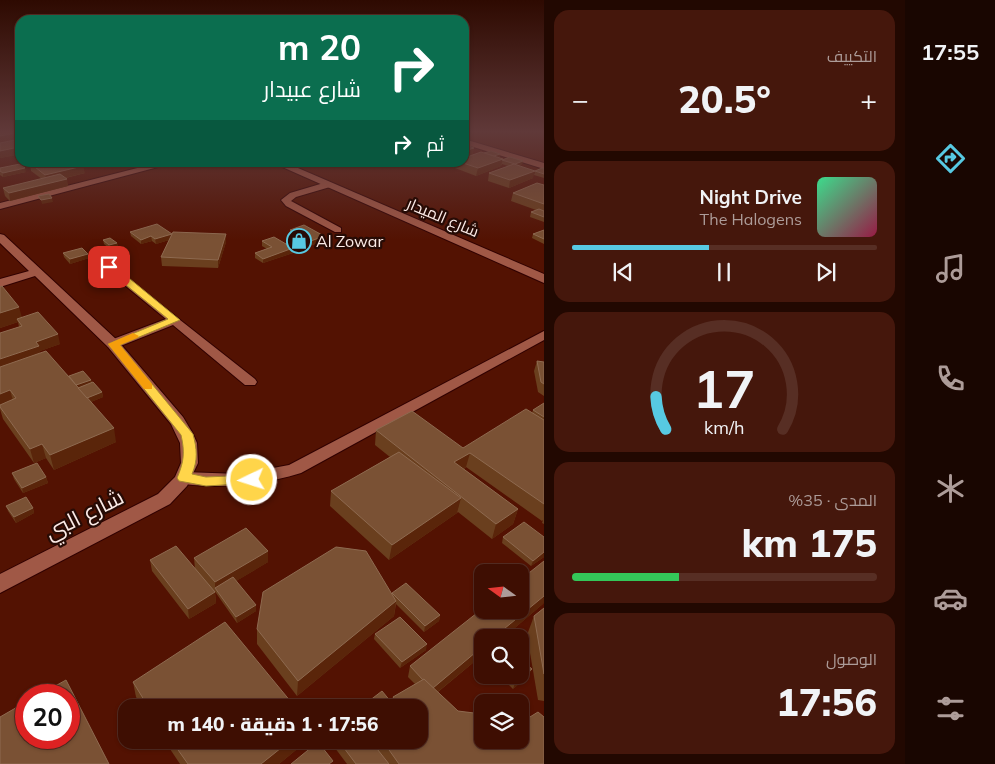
<!DOCTYPE html>
<html lang="ar">
<meta charset="utf-8">
<style>
:root{--surface:#3e0e02;--page:#45170c;--text:#f1f3f6;--muted:#ad9c99;--line:#572e24;--accent:#57c9e2}
body{margin:0;font-family:Mulish,Cairo,sans-serif;background:var(--page);color:var(--text);direction:rtl;height:100vh;display:flex;flex-direction:column;font-size:19px;white-space:nowrap}
*{box-sizing:border-box;margin:0}
p{font-size:16px;color:var(--muted)}
.icon{flex:none;width:28px;height:28px;fill:none;stroke:currentColor;stroke-width:2;stroke-linecap:round;stroke-linejoin:round}
.map{position:relative;flex:1;overflow:hidden;direction:ltr}
.details{display:flex;flex-direction:column;gap:10px;padding:10px;background:#220801;width:361px}
.details>*{flex:none}
.hud{position:absolute;left:15px;top:15px;width:454px;height:152px;border-radius:15px;box-shadow:0 1px 4px #0004,0 0 0 1px var(--line);direction:rtl;background:#0b6e4f;color:#fff;overflow:hidden}
.needle{width:32px;rotate:285deg}
.controls{position:absolute;left:474px;top:564px;display:grid;gap:10px}
.controls a{display:grid;place-items:center;width:55px;height:55px;border-radius:10px;background:var(--surface);box-shadow:0 1px 4px #0004,0 0 0 1px var(--line);font-size:25px}
.speed{position:absolute;left:15px;top:684px;display:flex;gap:10px;font-size:25px;font-weight:700;text-align:center}
.speed>*{display:grid;place-content:center;width:65px;height:65px;border-radius:50%;background:var(--surface);box-shadow:0 1px 4px #0004,0 0 0 1px var(--line);line-height:1}
.speed .limit{border:8px solid #d22;background:#fff;color:#111}
.pin{position:absolute;display:grid;place-items:center;width:42px;height:42px;color:#fff;margin:-21px;border-radius:10px;box-shadow:0 2px 8px #0006}
.me{position:absolute;width:55px;margin:-28px;rotate:266deg;stroke-linejoin:round;filter:drop-shadow(0 0 4px #0008)}
.turn{display:flex;align-items:center;gap:18px;height:105px;padding:0 25px;font-size:22px}
.turn .icon{width:65px;height:65px;stroke-width:2.5}
.turn b{display:block;font-size:35px;line-height:42px}
.then{display:flex;align-items:center;height:48px;padding:0 25px;background:#0003;gap:10px;font-size:19px}
.big{font-size:38px;font-weight:800;line-height:1.1}
.details .tile{flex:1;display:flex;flex-direction:column;justify-content:center;gap:8px;min-width:0;padding:0 18px;border-radius:15px;background:var(--page)}
.details .dial{align-items:center;gap:0}
.dial svg{height:130px;overflow:visible;fill:none;stroke:var(--line);stroke-width:7;stroke-linecap:round;text-anchor:middle}
.dial text{fill:var(--text);stroke:none}
.song{display:flex;align-items:center;gap:15px}
.cover{width:60px;height:60px;border-radius:8px;background:linear-gradient(135deg,hsl(150 70% 55%),hsl(340 70% 35%))}
.played{height:5px;border-radius:2px;background:linear-gradient(90deg,var(--accent) 45%,var(--line) 45%)}
.keys{display:flex;justify-content:space-around;direction:ltr}
.heat{display:flex;justify-content:space-between;align-items:center;font-size:28px;direction:ltr}
.charge{height:8px;border-radius:4px;background:linear-gradient(90deg,#34c759 35%,var(--line) 0)}
.trip{position:absolute;left:118px;top:699px;width:310px;height:50px;border-radius:15px;background:var(--surface);box-shadow:0 1px 4px #0004,0 0 0 1px var(--line);font-weight:800;line-height:50px;text-align:center;direction:rtl}
main{display:flex;flex:1;min-height:0}
.dock{display:flex;flex-direction:column;width:90px;justify-content:space-around;align-items:center;background:#190601;color:var(--muted)}
.dock .icon{width:35px;height:35px}
.dock .on{color:var(--accent)}
.dock b{font-size:22px;color:var(--text)}
.map>svg:first-child{display:block}
.lines{fill:none;stroke-linecap:round;stroke-linejoin:round}
.lane-casing{stroke:#300100;stroke-width:2}
.street-casing{stroke:#300100;stroke-width:2}
.lane{fill:#a05846;fill-rule:evenodd}
.street{fill:#a05846;fill-rule:evenodd}
.wall{fill:#6a3f1e}
.shaded-wall{fill:#5a250a}
.building{fill:#7a5134;stroke:#8e6a50}
.route{fill:#ffd54a;stroke:#a68a30}
.slow{fill:#f59e0b}
.labels{text-anchor:middle;dominant-baseline:central;stroke-width:4.5;stroke-linejoin:round;paint-order:stroke}
.far-street-label{font-size:16px;fill:#fcebe7;stroke:#270b05}
.far-poi-label{font-size:16px;fill:#fcebe7;stroke:#270b05;text-anchor:start}
.near-street-label{font-size:22px;fill:#fcebe7;stroke:#270b05}
</style>
<main>
<nav class="dock">
<b>17:55</b>
<svg class="icon on" aria-label="directions" viewBox="0 0 24 24"><path d="M12 3l9 9-9 9-9-9zM9 14v-3h6M13 9l2 2-2 2"/></svg>
<svg class="icon" aria-label="music" viewBox="0 0 24 24"><path d="M9 18V5l10-2v13"/><circle cx="6" cy="18" r="3"/><circle cx="16" cy="16" r="3"/></svg>
<svg class="icon" aria-label="phone" viewBox="0 0 24 24"><path d="M5 4h4l2 5-3 2q2 4 5 5l2-3 5 2v4C11 20 4 13 5 4z"/></svg>
<svg class="icon" aria-label="climate" viewBox="0 0 24 24"><path d="M12 3v18M4 7l16 10M4 17L20 7"/></svg>
<svg class="icon" aria-label="car" viewBox="0 0 24 24"><path d="M5 17H2v-5l4-1 3-4h7l3 4 3 1v5h-3M9 17h6M6 11h13"/><circle cx="7" cy="17" r="2"/><circle cx="17" cy="17" r="2"/></svg>
<svg class="icon" aria-label="filters" viewBox="0 0 24 24"><path d="M4 7h16M4 17h16"/><circle cx="9" cy="7" r="2"/><circle cx="15" cy="17" r="2"/></svg>
</nav>
<section class="details">
<div class="tile"><p>التكييف</p>
<div class="heat"><a>−</a><b class="big">20.5°</b><a>+</a></div>
</div>
<div class="tile">
<div class="song"><i class="cover"></i><div><b>Night Drive</b><p>The Halogens</p></div></div>
<div class="played"></div>
<div class="keys"><svg class="icon" aria-label="previous" viewBox="0 0 24 24"><path d="M18 5L8 12l10 7zM5 5v14"/></svg><svg class="icon" aria-label="pause" viewBox="0 0 24 24"><path d="M8 5v14M16 5v14"/></svg><svg class="icon" aria-label="next" viewBox="0 0 24 24"><path d="M6 5l10 7-10 7zM19 5v14"/></svg></div>
</div>
<div class="tile dial"><svg viewBox="0 0 100 80">
<path d="M14 69A42 42 0 1 1 86 69"/>
<path d="M14 69A42 42 0 0 1 8 49" stroke="#57c9e2"/>
<text x="50" y="56" font-size="32" font-weight="700">17</text>
<text x="50" y="72" font-size="11">km/h</text>
</svg></div>
<div class="tile"><p>المدى · 35%</p><b class="big">175 km</b><div class="charge"></div></div>
<div class="tile"><p>الوصول</p><b class="big">17:56</b></div>
</section>
<div class="map">
<svg width="544" height="764" viewBox="0 0 544 764">
<rect width="100%" height="100%" fill="#531202"/>
<g class="lines">
<defs>
<g id="lane">
<path d="M161,162h16l-177,47v-6z"/>
<path d="M327,182l3,1v4l-34,10 -5,4 50,27v4h-6l-49,-26 -5,-6 9,-7z"/>
<path d="M109,264l146,115 2,3 -2,3h-10l-72,-60 -55,22h-10l-1,-3 1,-3 58,-22 -61,-50v-4z"/>
<path d="M544,331v9l-243,133c-40,12 -76,16 -117,11l-6,-2 -2,-4 2,-4 6,-2 56,2 49,-9z"/>
</g>
<g id="street">
<path d="M464,139l80,24v6l-80,-25z"/>
<path d="M271,162h13l260,112v9z"/>
<path d="M0,234l4,1 114,106 65,76 9,15 5,11 1,20 -11,23 -17,18 -170,89v-19l158,-80 17,-17 6,-14 -1,-20 -9,-19 -63,-77 -73,-71 -35,11v-8l29,-8 -29,-28z"/>
</g>
</defs>
<use href="#lane" class="lane-casing"/>
<use href="#street" class="street-casing"/>
<use href="#lane" class="lane"/>
<use href="#street" class="street"/>
</g>
<g class="wall">
<path d="M18,135l1,4h1v19l-4,-3 -16,3z"/>
<path d="M473,155l27,3h-1l4,1 20,2 -1,3 -3,2 14,12 -24,10 -21,-7 1,-8 19,-7 -6,-2 -1,2 -25,10 -21,-8 1,-6h8z"/>
<path d="M117,162h25l-18,5z"/>
<path d="M437,162h14l-7,3z"/>
<path d="M30,163l55,10 -19,5 2,8 -58,15 -5,-5 -2,-8 39,-9 -11,-8z"/>
<path d="M0,168l26,4 -23,5 -3,-2z"/>
<path d="M544,168v10l-10,-3 1,-4z"/>
<path d="M544,185v37l-14,-5 1,-5 5,-2 -25,-9 2,-8z"/>
<path d="M290,230l34,6v5l-21,7 -14,-8 1,-4 2,-1 -2,-1z"/>
<path d="M544,230v14l-12,-6 1,-4z"/>
<path d="M130,232l42,2 54,8 -8,26 -56,-2 -1,-9 8,-17 -13,4 -4,-3 -11,3 -10,-8z"/>
<path d="M103,240l14,3 1,4 -8,2 -6,-5z"/>
<path d="M262,241l31,12 -30,10 -8,-5v-5l12,-4 -5,-3z"/>
<path d="M63,253l25,1 1,4 -19,6 -6,-7z"/>
<path d="M0,287l22,30 38,27 -20,7v2l29,23 22,4 1,2 10,10 1,5 -12,5 25,40 -62,28 -8,-12 -12,5 -31,-44 -3,-10v-76l19,-6 -1,-5 -18,6z"/>
<path d="M537,361l7,1v34l-6,-4 -4,-21z"/>
<path d="M544,403v121l-2,-1 1,-3 -1,1 -76,-54 -2,2 54,40 -5,15 -21,15 -34,-27 -1,1 -68,47 -59,-54 1,-15 59,-34 -15,-12 1,-15 87,18 69,-35 1,-3z"/>
<path d="M12,473l34,4 2,6 -25,10 -9,-14z"/>
<path d="M6,506l27,2 1,5 -18,10 -8,-12z"/>
<path d="M503,537h41v20l-13,9 -29,-23z"/>
<path d="M194,558l74,4 -32,19 20,30 -19,12 -21,-30 -19,-22 18,21 1,11 -27,16 -37,-48 -2,-11 45,9z"/>
<path d="M392,593l48,22 -1,6 -15,11 -28,-28 -2,12 -97,80 -40,-52v-15z"/>
<path d="M544,603l-41,35h-21v21l-2,-2 -42,35 20,19 67,9 19,44h-197l-18,-24h90v-32h-59l32,-5 1,-6 22,-13 -7,-7 2,-11z"/>
<path d="M544,608v93l-6,-1 -11,-65 7,-19z"/>
<path d="M375,634l51,16 -26,18 -26,-29z"/>
<path d="M499,675h30l-16,14z"/>
<path d="M133,682l163,26h-153l-7,-11z"/>
<path d="M164,740h144l-29,24h-99z"/>
</g>
<g class="shaded-wall">
<path d="M14,133h6v2h-2l1,4 -19,4v-7z"/>
<path d="M14,148l2,7 -16,3v-7z"/>
<path d="M474,148l-1,7 -9,3v-7z"/>
<path d="M500,154v4l-11,3 1,-3z"/>
<path d="M503,159l-2,7 -25,10 2,-8z"/>
<path d="M523,161l-1,3 -8,4 1,-4z"/>
<path d="M123,162h19l-18,5z"/>
<path d="M444,162h7l-7,3z"/>
<path d="M83,166l2,7 -38,9 -2,-7z"/>
<path d="M25,168l1,4 -23,5v-4z"/>
<path d="M535,171l-2,7 -24,10 1,-8z"/>
<path d="M67,179l1,7 -58,15 -1,-8z"/>
<path d="M52,198l1,4 -11,2 -1,-4z"/>
<path d="M172,234v5l-16,5 -1,-5z"/>
<path d="M226,234v8l-8,26v-8z"/>
<path d="M151,236l1,5 -11,3v-4z"/>
<path d="M324,236v5l-21,7v-4z"/>
<path d="M117,243l1,4 -8,2 -1,-4z"/>
<path d="M293,248v5l-30,10v-4z"/>
<path d="M88,254l1,4 -19,6v-5z"/>
<path d="M19,307l4,14 -6,-2 1,3 -18,6v-15z"/>
<path d="M58,334l2,10 -20,7 1,5 -41,14v-11l36,-17z"/>
<path d="M91,380l1,5 -16,6 -4,-4z"/>
<path d="M10,390l4,14 -14,3v-13z"/>
<path d="M102,392l1,5 -19,8 -1,-5z"/>
<path d="M114,428l2,14 -62,28 -4,-15z"/>
<path d="M42,444l4,14 -12,5 -4,-14z"/>
<path d="M470,453l-4,14 -15,9 3,-14z"/>
<path d="M46,477l2,6 -25,10 -1,-5z"/>
<path d="M461,498l-4,15 -68,47 3,-15z"/>
<path d="M33,508l1,5 -18,10 -2,-6z"/>
<path d="M518,509l-5,15 -21,15 4,-15z"/>
<path d="M268,551v11l-50,30 -3,-4v-6z"/>
<path d="M544,552v5l-13,9 2,-5z"/>
<path d="M215,592l1,11 -27,16 -1,-10z"/>
<path d="M544,596v7l-41,35h-10z"/>
<path d="M396,601l-2,15 -97,80 1,-15z"/>
<path d="M256,605v6l-19,12 -1,-6z"/>
<path d="M440,615l-1,6 -15,11 1,-6z"/>
<path d="M427,644l-1,6 -26,18 2,-6z"/>
<path d="M482,647v5l-1,-2 -2,6 1,1 -51,42 3,-10z"/>
<path d="M532,669l-3,6 -16,14 2,-6z"/>
<path d="M291,740h17l-29,24h-18z"/>
</g>
<g class="building">
<path d="M0,133h15l-15,3z"/>
<path d="M20,139v13l-6,-4 -14,3v-8z"/>
<path d="M464,144l10,4 -10,3z"/>
<path d="M491,151l9,3 -6,2 -10,-3z"/>
<path d="M481,152l22,7 -25,9 -18,-6h4v-4z"/>
<path d="M510,157l13,4 -8,3 -13,-4z"/>
<path d="M33,162h46l4,4 -38,9 -15,-12z"/>
<path d="M20,164l5,4 -22,5 -3,-2v-3z"/>
<path d="M514,164l21,7 -25,9 -21,-7z"/>
<path d="M542,168h2v6l-9,-3z"/>
<path d="M60,174l7,5 -58,14 -6,-5z"/>
<path d="M537,183l7,2v19l-31,-11z"/>
<path d="M49,194l3,4 -11,2 -3,-4z"/>
<path d="M539,209l5,2v6l-13,-5z"/>
<path d="M157,224l15,10 -17,5 -4,-3 -10,4 -11,-8z"/>
<path d="M304,225l20,11 -21,8 -13,-8 7,-3 -7,-3z"/>
<path d="M544,230v9l-11,-5z"/>
<path d="M173,232l53,2 -8,26 -57,-3z"/>
<path d="M274,237l19,11 -30,11 -8,-6 17,-6 -10,-6z"/>
<path d="M110,238l7,5 -8,2 -6,-5z"/>
<path d="M82,248l6,6 -18,5 -7,-6z"/>
<path d="M2,286l17,21 -19,6v-26z"/>
<path d="M38,312l20,22 -22,8 3,4 -39,13v-26l22,-7 -5,-7z"/>
<path d="M46,351l68,77 -64,27 -8,-11 -12,5 -30,-42v-2l16,-7 -6,-8 -10,4v-27z"/>
<path d="M537,361l7,1v22l-3,-2z"/>
<path d="M83,371l8,9 -15,5 -7,-9z"/>
<path d="M93,382l9,10 -15,6 -9,-10z"/>
<path d="M544,403v14l-11,-7z"/>
<path d="M526,409l18,11v84l-74,-51 -16,9 64,47 -22,15 -120,-94 36,-19 51,37z"/>
<path d="M399,452l62,46 -69,47 -61,-54z"/>
<path d="M37,463l9,14 -24,11 -10,-15z"/>
<path d="M26,497l7,11 -19,9 -8,-11z"/>
<path d="M524,522l20,15v15l-11,9 -30,-24z"/>
<path d="M246,528l22,23 -53,31 -21,-24z"/>
<path d="M176,546l39,46 -27,17 -38,-49z"/>
<path d="M336,547l30,4 30,50 -98,80 -41,-52 6,-37z"/>
<path d="M544,561v35l-51,42h-11v9l-49,41 -9,-9 -1,1 -13,-14 72,-57v1h38v-30z"/>
<path d="M233,577l23,28 -20,12 -21,-29z"/>
<path d="M406,583l34,32 -15,11 -33,-33z"/>
<path d="M544,608v66l-10,-58z"/>
<path d="M400,617l27,27 -25,18 -27,-28z"/>
<path d="M225,622l71,86h-147l-16,-26z"/>
<path d="M520,659l12,10 -17,14 -9,-8h14z"/>
<path d="M424,679l34,32 24,3v26h38v-21l5,1 13,-8 6,5v47h-145l-17,-24h37v-32h-18l-8,-11z"/>
<path d="M66,680l43,84h-109v-47l26,-15v36h43v-43h-30z"/>
<path d="M382,691l14,17h-36z"/>
<path d="M171,740h120l-30,24h-73z"/>
<path d="M338,740h32l19,24h-33z"/>
<path d="M318,742l15,19 -4,3h-38z"/>
</g>
<linearGradient id="sky" x2="0" y2="1"><stop stop-color="#2e0a01"/><stop offset="0.55" stop-color="#603939"/><stop offset="1" stop-color="#603939" stop-opacity="0"/></linearGradient>
<rect width="544" height="240" fill="url(#sky)"/>
<path class="route" d="M106,265h7l67,55 -60,25 73,89c4,15 5,26 -1,40l14,3 46,-2 5,2 2,3 -2,3 -51,3 -27,-5 -2,-3c7,-16 8,-26 4,-43l-73,-91 60,-25 -62,-50z"/>
<path class="slow" d="M133,333l6,3 -2,2 -17,7 32,39v5h-8l-36,-45z"/>
<defs>
<symbol id="shop-ring" viewBox="-11 -11 22 22"><circle r="9.5" fill="#270b05" stroke="#57c9e2" stroke-width="1.5"/><path d="M-5-2.5h2.3a2.7 3.5 0 0 1 5.4 0H5L5.5 6h-11ZM-1.5-2.5h3a1.5 2.3 0 0 0-3 0Z" fill="#57c9e2"/></symbol>
</defs>
<g fill-rule="evenodd">
<use href="#shop-ring" x="285" y="227" width="28" height="28"/>
</g>
<g class="labels">
<g class="far-street-label">
<text transform="translate(443 217) rotate(23)">شارع الميدار</text>
</g>
<g class="far-poi-label">
<text x="316" y="241">Al Zowar</text>
</g>
<g class="near-street-label">
<text transform="translate(84 514) rotate(-27)">شارع البي</text>
</g>
</g>
</svg>
<div class="controls">
<a><svg class="needle" viewBox="-14 -14 28 28"><path d="M0-13l5 13h-10z" fill="#e53935"/><path d="M0 13l5-13h-10z" fill="#ad9c99"/></svg></a>
<a><svg class="icon" aria-label="search" viewBox="0 0 24 24"><circle cx="10" cy="10" r="6"/><path d="M15 15l6 6"/></svg></a>
<a><svg class="icon" aria-label="layers" viewBox="0 0 24 24"><path d="M12 4l9 5-9 5-9-5zM3 14l9 5 9-5"/></svg></a>
</div>
<div class="speed"><div class="limit">20</div></div>
<div class="pin" style="left:109px;top:267px;background:#d93025"><svg class="icon" aria-label="arrive" viewBox="0 0 24 24"><path d="M6 21V4h12l-3 4 3 4H6"/></svg></div>
<svg class="me" style="left:252px;top:480px" viewBox="-20 -20 40 40"><circle r="17" fill="#ffd54a" stroke="#fff" stroke-width="3"/><path d="M0-11L8 9 0 5-8 9z" fill="#fff"/></svg>
<div class="trip">17:56 · 1 دقيقة · 140 m</div>
<div class="hud">
<div class="turn"><svg class="icon" aria-label="right" viewBox="0 0 24 24"><path d="M7 20v-9h11M14 6l5 5-5 5"/></svg><div><b>20 m</b>شارع عبيدار</div></div>
<div class="then">ثم<svg class="icon" aria-label="right" viewBox="0 0 24 24"><path d="M7 20v-9h11M14 6l5 5-5 5"/></svg></div>
</div>
</div>
</main>
